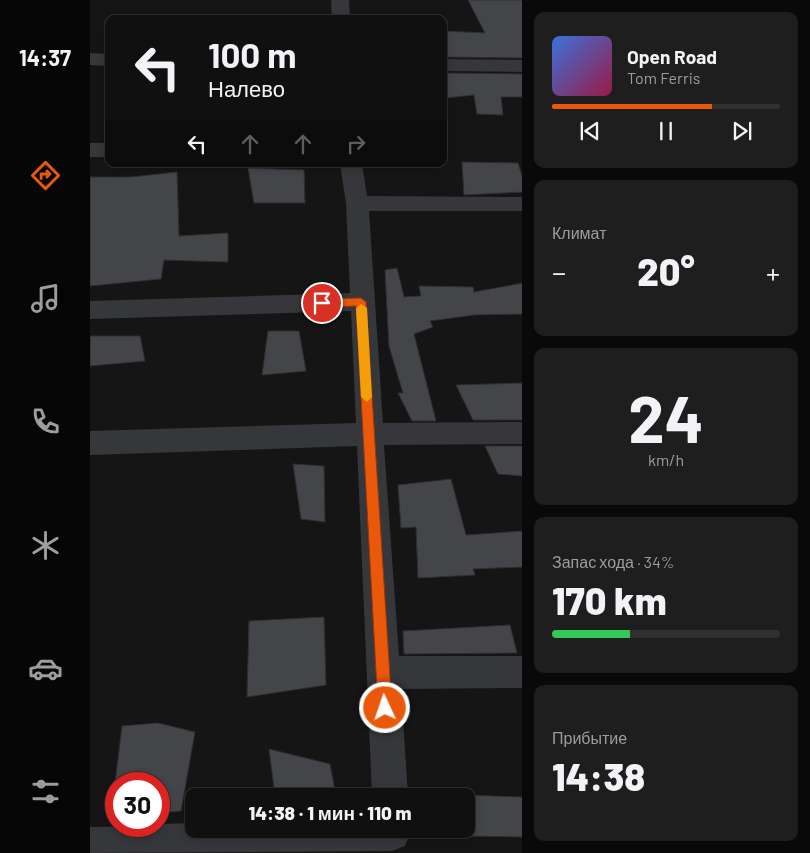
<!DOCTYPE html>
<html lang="ru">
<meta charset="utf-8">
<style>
:root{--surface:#101010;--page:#1e1e1e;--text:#f1f3f6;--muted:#9c9d9f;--line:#303030;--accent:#ea580c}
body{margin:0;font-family:Barlow,sans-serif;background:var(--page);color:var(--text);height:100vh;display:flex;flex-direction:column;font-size:19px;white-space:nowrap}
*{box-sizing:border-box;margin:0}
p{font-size:16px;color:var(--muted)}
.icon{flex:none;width:28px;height:28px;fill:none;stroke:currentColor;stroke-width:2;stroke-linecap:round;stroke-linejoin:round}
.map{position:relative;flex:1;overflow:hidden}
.panel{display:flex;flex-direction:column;gap:12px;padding:12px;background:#090909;width:288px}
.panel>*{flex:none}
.banner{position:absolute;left:15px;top:15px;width:342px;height:152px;border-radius:10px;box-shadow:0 2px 8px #0003,0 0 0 1px var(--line);background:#101010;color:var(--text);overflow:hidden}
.speed{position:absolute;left:15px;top:772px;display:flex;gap:10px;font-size:25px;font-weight:700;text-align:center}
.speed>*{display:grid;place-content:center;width:65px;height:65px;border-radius:50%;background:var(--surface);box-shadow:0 2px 8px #0003,0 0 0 1px var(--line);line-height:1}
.speed .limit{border:8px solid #d22;background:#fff;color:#111}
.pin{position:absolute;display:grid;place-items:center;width:42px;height:42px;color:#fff;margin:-21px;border:2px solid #fff;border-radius:50%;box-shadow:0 1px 5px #0007}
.me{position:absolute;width:55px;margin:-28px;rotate:357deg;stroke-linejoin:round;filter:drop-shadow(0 0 4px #0008)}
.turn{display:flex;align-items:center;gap:18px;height:105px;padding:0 20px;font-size:22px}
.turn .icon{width:65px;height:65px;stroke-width:2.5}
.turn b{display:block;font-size:35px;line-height:42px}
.lanes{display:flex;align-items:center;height:48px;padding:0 20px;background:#0003;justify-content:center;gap:25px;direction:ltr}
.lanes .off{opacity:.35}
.big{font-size:38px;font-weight:800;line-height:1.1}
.panel .widget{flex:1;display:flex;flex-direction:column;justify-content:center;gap:8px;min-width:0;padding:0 18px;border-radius:10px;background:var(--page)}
.panel .dial{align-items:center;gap:0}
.dial b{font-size:65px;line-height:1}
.song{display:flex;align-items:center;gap:15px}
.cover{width:60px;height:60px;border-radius:8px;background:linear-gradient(135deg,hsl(220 70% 55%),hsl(340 70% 35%))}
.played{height:5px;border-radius:2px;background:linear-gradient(90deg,var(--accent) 70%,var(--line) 70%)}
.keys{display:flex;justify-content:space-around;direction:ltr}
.heat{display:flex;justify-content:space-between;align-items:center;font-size:28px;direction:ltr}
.charge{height:8px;border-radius:4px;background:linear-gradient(90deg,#34c759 34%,var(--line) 0)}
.trip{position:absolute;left:95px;top:788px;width:290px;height:50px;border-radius:10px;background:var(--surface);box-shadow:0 2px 8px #0003,0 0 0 1px var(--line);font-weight:800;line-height:50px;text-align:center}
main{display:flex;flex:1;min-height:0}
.tab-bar{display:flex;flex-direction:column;width:90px;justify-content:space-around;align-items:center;background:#060606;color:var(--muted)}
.tab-bar .icon{width:35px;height:35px}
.tab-bar .current{color:var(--accent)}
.tab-bar b{font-size:22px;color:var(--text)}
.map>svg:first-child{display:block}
.building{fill:#444549;stroke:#2f2f32}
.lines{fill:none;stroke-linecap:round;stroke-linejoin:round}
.minor{fill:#36373b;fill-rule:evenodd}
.route{fill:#ea580c;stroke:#983908}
.slow{fill:#f59e0b}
</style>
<main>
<nav class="tab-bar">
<b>14:37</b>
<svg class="icon current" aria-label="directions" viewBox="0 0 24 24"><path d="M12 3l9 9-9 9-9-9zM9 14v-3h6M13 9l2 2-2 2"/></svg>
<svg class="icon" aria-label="music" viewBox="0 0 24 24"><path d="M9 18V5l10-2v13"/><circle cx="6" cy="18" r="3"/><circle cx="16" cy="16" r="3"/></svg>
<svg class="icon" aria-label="phone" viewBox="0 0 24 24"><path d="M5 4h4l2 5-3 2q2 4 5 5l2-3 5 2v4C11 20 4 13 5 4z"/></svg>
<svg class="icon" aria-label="climate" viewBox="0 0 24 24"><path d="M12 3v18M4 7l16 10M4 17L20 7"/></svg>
<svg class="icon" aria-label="car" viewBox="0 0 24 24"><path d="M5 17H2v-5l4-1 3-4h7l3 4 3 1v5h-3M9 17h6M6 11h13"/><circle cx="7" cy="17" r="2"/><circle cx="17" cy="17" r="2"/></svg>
<svg class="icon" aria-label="filters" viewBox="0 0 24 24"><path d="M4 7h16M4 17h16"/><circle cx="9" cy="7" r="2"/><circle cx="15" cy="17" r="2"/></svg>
</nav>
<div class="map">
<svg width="433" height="853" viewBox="0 0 433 853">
<rect width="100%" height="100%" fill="#151516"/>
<g class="building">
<path d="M378,0h55v58l-79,-1v-26l41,2z"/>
<path d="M354,73l79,1v23h-22l2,18 -26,-1 -3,-19 -30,3z"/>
<path d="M372,162l56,1 5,16v13l-59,3z"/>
<path d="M158,168l56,2 1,33h-51z"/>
<path d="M87,172l2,64 49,-3v29l-64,-2 -3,19 -71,7v-109h41z"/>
<path d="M307,268l7,29 17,-1 -2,-10 54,1 1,5 49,-9v31l-49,1 -44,6 3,6 -19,7 22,87h-24l-14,-28h5l-14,-47 -4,-76z"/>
<path d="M178,331h31l7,40 -44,4z"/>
<path d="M0,336h50l5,25 -55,5z"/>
<path d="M433,383v37h-50l-17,-35z"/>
<path d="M395,446h38v30l-25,-2z"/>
<path d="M203,464l31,2 1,56 -24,-3z"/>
<path d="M361,479l15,56 57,-4v36l-50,2 2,6 -57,3 -2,-51 -15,1 -3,-43z"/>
<path d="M234,617l2,68 -79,12 2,-76z"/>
<path d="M420,625l7,28 -113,1 -1,-23z"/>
<path d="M68,723l37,9 -14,79 -22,2v-29h-43v31l-5,1 11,-90z"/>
<path d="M179,749l61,15 6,32h-61z"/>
<path d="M373,795l60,2v40l-57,-1v-40z"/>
</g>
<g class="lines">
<g class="minor">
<path d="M241,0h18l1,19h-18z"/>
<path d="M0,53l19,1v12l-19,-1z"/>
<path d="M354,59l79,1v12l-79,-1z"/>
<rect x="0" y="143" width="19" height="14"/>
<path d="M250,164h22l5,32 156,1v14h-154l14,212 140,-1v22l-139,1 15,211h124v32l-122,1 7,107h-36l-15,-350 -267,9v-24l266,-8 -5,-112 -261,8v-18l260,-8 -4,-90z"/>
<path d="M104,823v6h215l1,4 -5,13 -13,5 -302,2v-26l69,-1v-2z"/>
</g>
</g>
<path class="route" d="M271,298l5,4 26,406 -2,5 -5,2 -5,-2 -2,-5 -22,-402 -34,1 -5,-4 5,-4z"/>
<path class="slow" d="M271,304l6,4 5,89 -5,5 -6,-5 -5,-89z"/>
</svg>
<div class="speed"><div class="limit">30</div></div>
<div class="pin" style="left:232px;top:303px;background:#d93025"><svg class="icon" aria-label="arrive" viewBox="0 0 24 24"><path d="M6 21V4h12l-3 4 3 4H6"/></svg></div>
<svg class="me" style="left:295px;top:708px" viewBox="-20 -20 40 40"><circle r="17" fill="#ea580c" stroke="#fff" stroke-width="3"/><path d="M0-11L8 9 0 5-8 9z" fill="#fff"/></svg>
<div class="trip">14:38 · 1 мин · 110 m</div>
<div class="banner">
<div class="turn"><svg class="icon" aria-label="left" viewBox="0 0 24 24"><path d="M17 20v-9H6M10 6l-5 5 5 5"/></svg><div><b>100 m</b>Налево</div></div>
<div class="lanes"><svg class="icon" aria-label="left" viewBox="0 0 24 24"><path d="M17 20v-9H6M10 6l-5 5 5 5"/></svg><svg class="icon off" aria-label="ahead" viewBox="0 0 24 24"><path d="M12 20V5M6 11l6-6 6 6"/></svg><svg class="icon off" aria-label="ahead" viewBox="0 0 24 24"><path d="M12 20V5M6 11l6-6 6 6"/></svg><svg class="icon off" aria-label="right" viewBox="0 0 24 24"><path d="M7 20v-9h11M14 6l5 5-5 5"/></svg></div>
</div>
</div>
<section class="panel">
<div class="widget">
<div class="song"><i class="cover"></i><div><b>Open Road</b><p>Tom Ferris</p></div></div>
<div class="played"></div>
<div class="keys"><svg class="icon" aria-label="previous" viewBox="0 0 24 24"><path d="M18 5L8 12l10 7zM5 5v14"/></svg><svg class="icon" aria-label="pause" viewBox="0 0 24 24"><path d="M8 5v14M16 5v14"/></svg><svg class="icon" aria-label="next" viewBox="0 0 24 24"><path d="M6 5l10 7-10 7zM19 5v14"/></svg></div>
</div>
<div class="widget"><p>Климат</p>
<div class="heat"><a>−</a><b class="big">20°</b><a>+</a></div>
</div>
<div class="widget dial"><b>24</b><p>km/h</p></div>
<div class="widget"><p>Запас хода · 34%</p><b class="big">170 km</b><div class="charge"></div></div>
<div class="widget"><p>Прибытие</p><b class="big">14:38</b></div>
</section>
</main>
